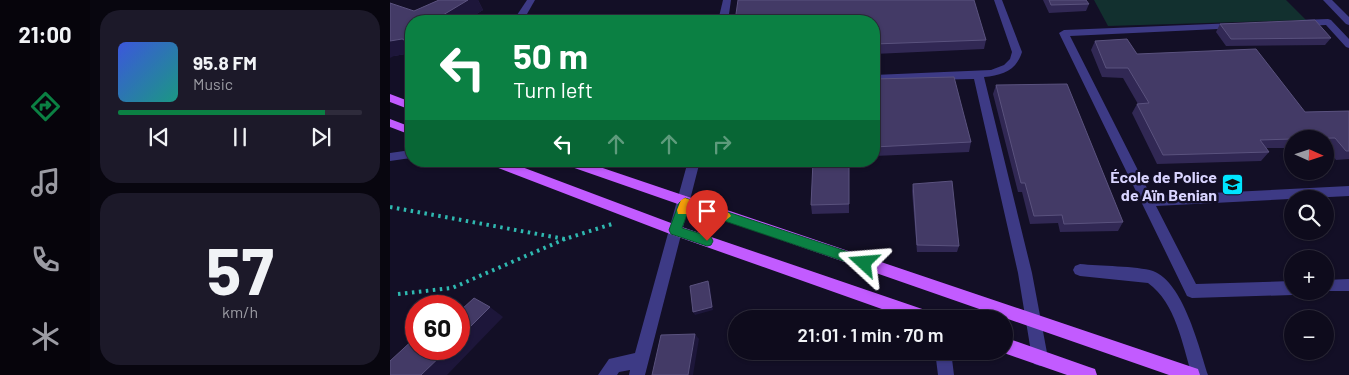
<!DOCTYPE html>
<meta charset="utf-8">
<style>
:root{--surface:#0e0b1c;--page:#1c1929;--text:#f1f3f6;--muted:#9b9ba3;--line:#2e2b3b;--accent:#0b8043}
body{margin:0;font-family:Barlow,sans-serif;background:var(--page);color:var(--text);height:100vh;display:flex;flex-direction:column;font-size:19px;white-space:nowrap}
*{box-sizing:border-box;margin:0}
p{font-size:16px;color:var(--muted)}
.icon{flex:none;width:28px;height:28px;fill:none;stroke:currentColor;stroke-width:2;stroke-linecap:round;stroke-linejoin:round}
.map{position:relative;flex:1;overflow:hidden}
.details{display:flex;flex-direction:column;gap:10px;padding:10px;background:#08060f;width:300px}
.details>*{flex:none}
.guide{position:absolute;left:15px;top:15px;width:475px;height:152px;border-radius:20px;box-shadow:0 1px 4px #0004,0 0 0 1px var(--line);background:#0b8043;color:#fff;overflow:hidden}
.needle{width:32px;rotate:93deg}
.fabs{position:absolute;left:894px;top:130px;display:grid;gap:10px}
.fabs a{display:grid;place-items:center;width:50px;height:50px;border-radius:50%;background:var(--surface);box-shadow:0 1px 4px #0004,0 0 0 1px var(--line);font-size:25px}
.speed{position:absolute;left:15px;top:295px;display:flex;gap:10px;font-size:25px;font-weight:700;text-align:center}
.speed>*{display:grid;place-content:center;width:65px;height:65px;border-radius:50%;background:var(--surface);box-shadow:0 1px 4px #0004,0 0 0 1px var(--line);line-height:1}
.speed .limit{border:8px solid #d22;background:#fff;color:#111}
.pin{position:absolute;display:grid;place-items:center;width:42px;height:42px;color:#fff;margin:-51px -21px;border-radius:50% 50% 50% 0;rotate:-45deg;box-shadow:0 0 5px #0007}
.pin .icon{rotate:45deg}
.me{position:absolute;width:55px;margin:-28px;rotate:289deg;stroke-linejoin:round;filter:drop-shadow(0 0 4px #0008)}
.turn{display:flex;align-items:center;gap:18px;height:105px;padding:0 25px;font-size:22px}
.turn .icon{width:65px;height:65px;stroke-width:2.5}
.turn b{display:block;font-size:35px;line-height:42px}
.lanes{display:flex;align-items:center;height:48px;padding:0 25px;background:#0003;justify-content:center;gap:25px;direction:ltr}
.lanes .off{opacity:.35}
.details .widget{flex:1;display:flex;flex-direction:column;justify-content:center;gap:8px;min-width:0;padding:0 18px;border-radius:20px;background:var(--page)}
.details .dial{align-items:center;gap:0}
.dial b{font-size:65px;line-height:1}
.song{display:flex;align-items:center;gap:15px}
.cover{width:60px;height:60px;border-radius:8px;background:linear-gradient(135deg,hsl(230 70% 55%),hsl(170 70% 35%))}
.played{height:5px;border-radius:2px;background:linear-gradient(90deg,var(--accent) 85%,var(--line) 85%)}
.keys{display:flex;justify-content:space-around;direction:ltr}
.trip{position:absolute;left:338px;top:310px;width:285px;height:50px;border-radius:25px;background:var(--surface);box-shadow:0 1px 4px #0004,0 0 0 1px var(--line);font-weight:600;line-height:50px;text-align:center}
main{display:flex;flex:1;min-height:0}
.tabs{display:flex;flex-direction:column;width:90px;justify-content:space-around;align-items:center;background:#06040b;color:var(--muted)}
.tabs .icon{width:35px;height:35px}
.tabs .active{color:var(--accent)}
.tabs b{font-size:22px;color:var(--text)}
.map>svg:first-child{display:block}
.green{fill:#12302f}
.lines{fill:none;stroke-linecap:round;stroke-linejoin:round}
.path{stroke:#2fb8b0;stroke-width:4;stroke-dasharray:2.5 4.5;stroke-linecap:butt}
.minor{fill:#3d3a85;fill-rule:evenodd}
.major{fill:#c25bff;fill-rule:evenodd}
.wall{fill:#312854}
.shaded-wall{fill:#1d163a}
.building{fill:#433a66;stroke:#5a527e}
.route{fill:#0b8043;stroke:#07532c}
.slow{fill:#f59e0b}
.labels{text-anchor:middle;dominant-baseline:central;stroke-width:5;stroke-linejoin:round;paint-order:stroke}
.poi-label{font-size:16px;font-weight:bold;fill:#d9d4ff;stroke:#130f26;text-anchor:end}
</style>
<main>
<nav class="tabs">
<b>21:00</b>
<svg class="icon active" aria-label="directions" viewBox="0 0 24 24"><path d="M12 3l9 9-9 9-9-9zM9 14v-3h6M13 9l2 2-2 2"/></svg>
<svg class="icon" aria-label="music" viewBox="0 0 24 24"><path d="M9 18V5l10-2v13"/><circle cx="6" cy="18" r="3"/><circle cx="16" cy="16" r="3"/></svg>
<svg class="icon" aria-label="phone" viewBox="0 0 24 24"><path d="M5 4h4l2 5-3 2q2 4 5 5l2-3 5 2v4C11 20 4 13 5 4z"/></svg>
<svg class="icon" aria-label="climate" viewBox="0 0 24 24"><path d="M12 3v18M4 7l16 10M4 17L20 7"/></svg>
</nav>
<section class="details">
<div class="widget">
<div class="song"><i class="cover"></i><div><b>95.8 FM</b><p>Music</p></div></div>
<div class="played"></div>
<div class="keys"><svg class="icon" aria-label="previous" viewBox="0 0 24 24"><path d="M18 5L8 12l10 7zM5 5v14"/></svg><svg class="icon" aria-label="pause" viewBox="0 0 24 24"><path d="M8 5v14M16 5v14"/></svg><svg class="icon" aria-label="next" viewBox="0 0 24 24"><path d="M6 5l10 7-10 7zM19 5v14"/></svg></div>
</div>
<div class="widget dial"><b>57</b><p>km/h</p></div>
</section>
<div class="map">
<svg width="959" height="375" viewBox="0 0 959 375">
<rect width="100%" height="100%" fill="#130f26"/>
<path class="green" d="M704,0h192l20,20 -198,6z"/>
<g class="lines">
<g class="path">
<path d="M0,207l175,32 47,-15"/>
<path d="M8,294l54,-6 113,-49"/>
</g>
<g class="minor">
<path d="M137,0h8l-12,21h-10z"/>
<path d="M333,0h8l-3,21h-10z"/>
<path d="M604,0h8l20,52c-6,19 -20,23 -38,25l48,196 16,85 -2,6 -6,2 -6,-2 -2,-6 -14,-85 -44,-194 -100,2v-6l117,-5 13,-5 6,-6 2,-7z"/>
<path d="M933,0h9l17,17v8l-3,-1z"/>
<path d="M938,19l3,1 18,19v9l-3,-1 -20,-22 -25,1 -5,-3 5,-3z"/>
<path d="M846,23l5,3 -2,2 -169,8 81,160 198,-10v10l-193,10 40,78 96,-3v10h6l-6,4 -100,3 -5,-2 -128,-263 5,-3z"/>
<path d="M21,150v8l-21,3v-8z"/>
<path d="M298,161h12l-55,214h-16l1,-5 -11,2 -2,3h-19l11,-16 26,-6z"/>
<path d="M690,264c19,2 57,2 73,7 30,11 46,76 55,104h-16c-10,-31 -16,-72 -44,-92l-68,-7 -5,-2 -2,-4 2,-4z"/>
<path d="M959,279v12h-27h3v-11z"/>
<path d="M545,351h16l3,24h-16z"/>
</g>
<g class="major">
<path d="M0,94l21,8v8l-21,-8z"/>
<path d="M0,119l21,8v8l-21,-8z"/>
<path d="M96,161h20l173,65 252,86 5,2 2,5h-28l-240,-85 -182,-70z"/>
<path d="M171,161h21l610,206 6,2 2,6h-31l-606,-211z"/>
<path d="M614,337l85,30 6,2 2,6h-30l-63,-22 -3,-2h3z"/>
</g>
</g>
<g class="wall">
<path d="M49,0h39l5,10 -18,11h-54v32l-17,3 20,-45z"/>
<path d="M653,0h43l3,4 -3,7 -37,2z"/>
<path d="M484,21l112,19 -2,9 -110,5z"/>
<path d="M830,24l111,14 -6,7 -99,1 -10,-14z"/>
<path d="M705,41l42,13 168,58 44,-1v48l-13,1 -10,-13h-1v-8h-33v9h-26l3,4 -8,9 -104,3 -25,-51 5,-9h1l-15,-26 -21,-1 -11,-27z"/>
<path d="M484,79l97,63 -2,10 -95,4z"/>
<path d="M606,85l127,137 -5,9 -58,1 -2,-9 -28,1 -8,-32h-4l-25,-98z"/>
<path d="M423,161h36v52l-37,1 -1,-9z"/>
<path d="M523,184l46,62 -2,6h-40l-5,-61z"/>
</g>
<g class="shaded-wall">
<path d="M78,0h10l5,10 -18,11h-32z"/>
<path d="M12,39l9,11v3l-17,3 -4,2v-17z"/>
<path d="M318,281l2,4 3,25 -18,5 -2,-3z"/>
<path d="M100,307l13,10 -56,58h-26l27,-26h11v-11z"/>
<path d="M305,334l4,5 -6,36h-5z"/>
</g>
<g class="building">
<path d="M49,0h29l-35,21h-22v20l-9,-2 -12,2v-38l24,8z"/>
<path d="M348,0h236l12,40 -112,4v-23h-139z"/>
<path d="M659,0h37l3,4 -38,1z"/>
<path d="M925,20l16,18 -100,1 -11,-15z"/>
<path d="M737,39l10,15 119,-5 49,63 44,-1v40h-3l-11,-13 -43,1 -32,1 9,12 -106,3 -26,-51 12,-1 -21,-35h-22l-11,-27z"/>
<path d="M564,77l17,65 -97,5v-68z"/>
<path d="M677,84l56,138 -59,2 -2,-9 -28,1 -9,-33h-4l-25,-98z"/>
<path d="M423,161h36v43l-38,1z"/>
<path d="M562,181l7,65 -42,-1 -4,-61z"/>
<path d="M318,281l4,26 -19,5 -3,-26z"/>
<path d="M84,298l16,9 -31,31v-29l2,1z"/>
<path d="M305,334l-7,41h-36l9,-40z"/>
<path d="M26,337v12h32l-27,26h-31v-14z"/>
</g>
<path class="route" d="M295,198l179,59 6,6 -6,5 -175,-59 -7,19 29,9 2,4 -2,4 -4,1 -36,-12 -2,-4 10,-27z"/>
<path class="slow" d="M295,198l44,15 2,3 -6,5 -36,-12 -2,5h-9l-1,-4 4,-10z"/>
<defs>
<symbol id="university-square" viewBox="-11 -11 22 22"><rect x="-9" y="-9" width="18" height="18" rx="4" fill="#00e5ff" stroke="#130f26"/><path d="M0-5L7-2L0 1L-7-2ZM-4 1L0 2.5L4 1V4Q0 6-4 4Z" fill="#111"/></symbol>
</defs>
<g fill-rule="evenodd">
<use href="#university-square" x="830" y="172" width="25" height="25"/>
</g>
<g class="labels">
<g class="poi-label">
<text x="827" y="176">École de Police<tspan x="827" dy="18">de Aïn Benian</tspan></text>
</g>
</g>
</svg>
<div class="fabs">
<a><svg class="needle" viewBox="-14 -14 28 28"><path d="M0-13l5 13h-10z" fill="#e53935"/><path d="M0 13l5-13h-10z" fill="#9b9ba3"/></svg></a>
<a><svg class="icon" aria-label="search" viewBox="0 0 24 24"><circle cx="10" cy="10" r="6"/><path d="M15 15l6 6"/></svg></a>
<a>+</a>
<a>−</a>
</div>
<div class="speed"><div class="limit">60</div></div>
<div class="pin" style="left:317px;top:241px;background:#d93025"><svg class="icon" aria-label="arrive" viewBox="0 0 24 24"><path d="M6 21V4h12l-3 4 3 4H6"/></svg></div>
<svg class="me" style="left:474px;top:263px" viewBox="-20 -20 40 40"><path d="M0-17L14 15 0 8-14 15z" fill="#0b8043" stroke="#fff" stroke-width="4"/></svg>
<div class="trip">21:01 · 1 min · 70 m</div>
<div class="guide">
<div class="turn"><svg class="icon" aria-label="left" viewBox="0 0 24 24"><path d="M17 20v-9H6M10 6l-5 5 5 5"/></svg><div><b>50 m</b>Turn left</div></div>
<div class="lanes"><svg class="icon" aria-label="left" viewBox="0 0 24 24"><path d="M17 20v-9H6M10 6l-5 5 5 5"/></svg><svg class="icon off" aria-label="ahead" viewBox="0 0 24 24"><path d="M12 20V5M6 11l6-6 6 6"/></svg><svg class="icon off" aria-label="ahead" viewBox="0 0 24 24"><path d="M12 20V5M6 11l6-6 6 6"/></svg><svg class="icon off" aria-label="right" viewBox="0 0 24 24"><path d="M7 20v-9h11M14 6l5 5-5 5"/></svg></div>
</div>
</div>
</main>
